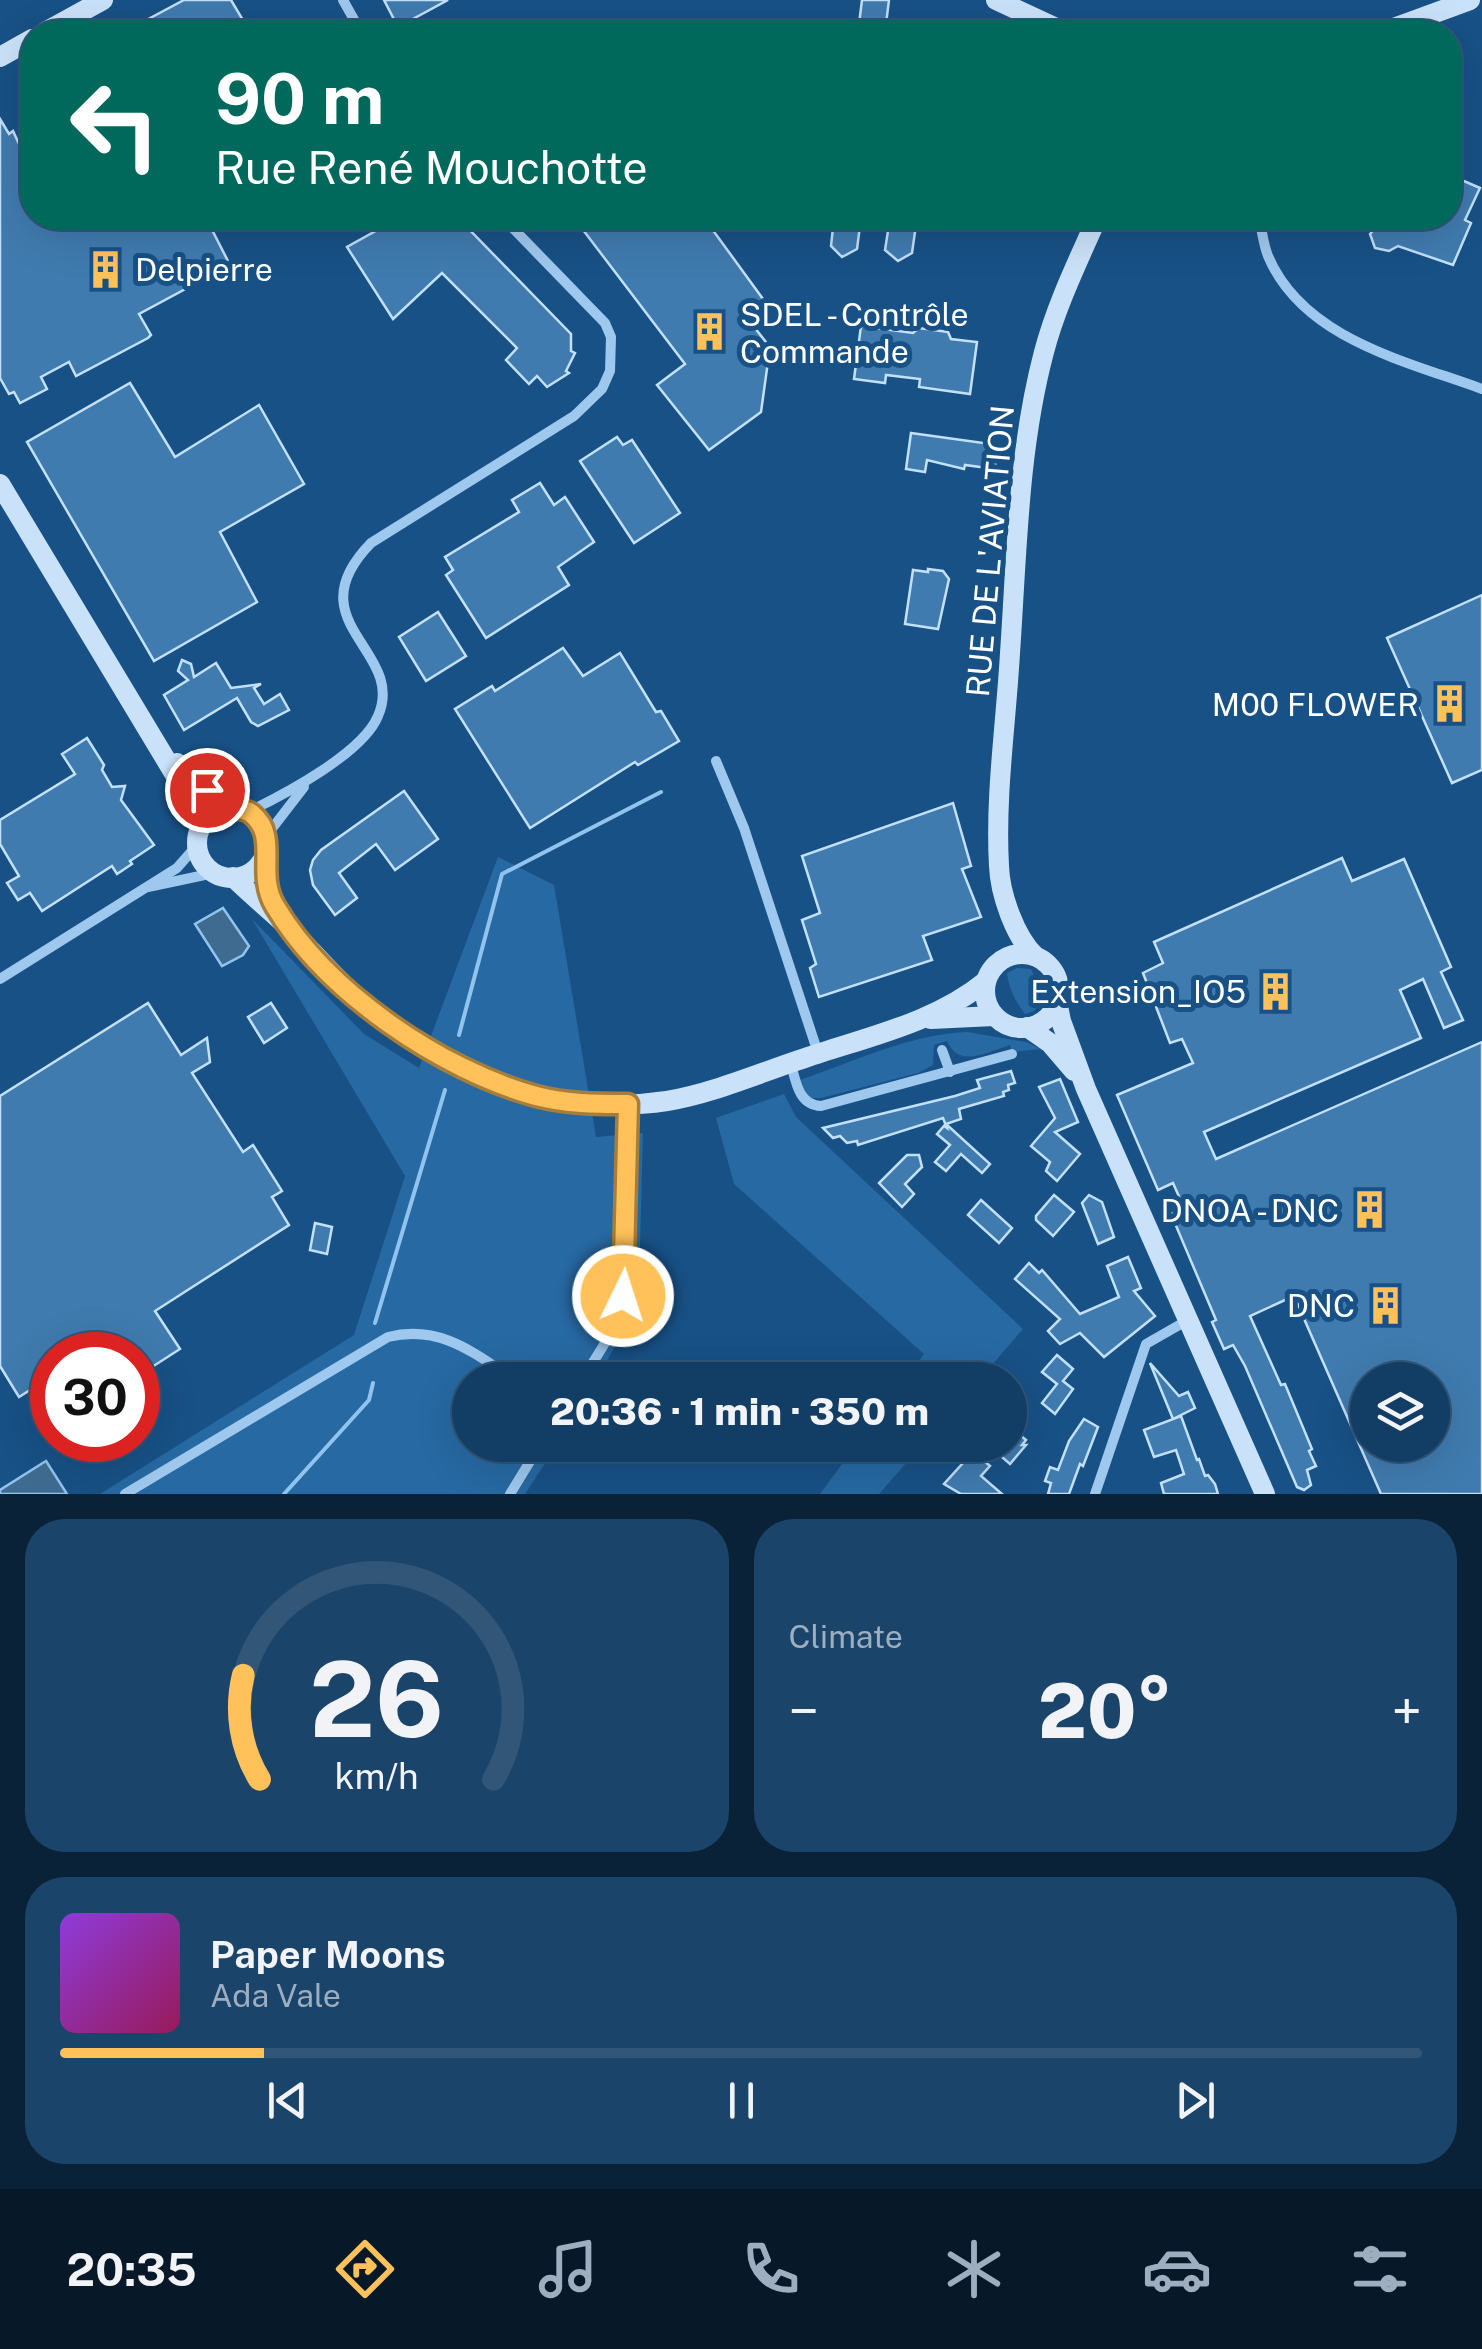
<!DOCTYPE html>
<meta charset="utf-8">
<style>
:root{--surface:#123d64;--page:#1b446a;--text:#f1f3f6;--muted:#9caebf;--line:#315678;--accent:#ffc159}
body{margin:0;font-family:"Public Sans",sans-serif;background:var(--page);color:var(--text);height:100vh;display:flex;flex-direction:column;font-size:38px;white-space:nowrap}
*{box-sizing:border-box;margin:0}
p{font-size:32px;color:var(--muted)}
.icon{flex:none;width:55px;height:55px;fill:none;stroke:currentColor;stroke-width:2;stroke-linecap:round;stroke-linejoin:round}
.map{position:relative;height:1494px;overflow:hidden}
.details{display:flex;flex-direction:column;gap:25px;padding:25px;background:#0a2237;flex:1}
.details>*{flex:none}
.banner{position:absolute;left:20px;top:20px;width:1442px;height:210px;border-radius:40px;box-shadow:0 10px 40px #0002,0 0 0 2px var(--line);background:#00695c;color:#fff;overflow:hidden}
.fabs{position:absolute;left:1350px;top:1362px;display:grid;gap:20px}
.fabs a{display:grid;place-items:center;width:100px;height:100px;border-radius:50%;background:var(--surface);box-shadow:0 10px 40px #0002,0 0 0 2px var(--line);font-size:50px}
.speed{position:absolute;left:30px;top:1332px;display:flex;gap:20px;font-size:50px;font-weight:700;text-align:center}
.speed>*{display:grid;place-content:center;width:130px;height:130px;border-radius:50%;background:var(--surface);box-shadow:0 10px 40px #0002,0 0 0 2px var(--line);line-height:1}
.speed .limit{border:15px solid #d22;background:#fff;color:#111}
.pin{position:absolute;display:grid;place-items:center;width:85px;height:85px;color:#fff;margin:-42px;border:5px solid #fff;border-radius:50%;box-shadow:0 2px 10px #0007}
.me{position:absolute;width:110px;margin:-55px;rotate:4deg;stroke-linejoin:round;filter:drop-shadow(0 0 8px #0008)}
.turn{display:flex;align-items:center;gap:35px;height:210px;padding:0 30px;font-size:45px}
.turn .icon{width:130px;height:130px;stroke-width:2.5}
.turn b{display:block;font-size:70px;line-height:85px}
.big{font-size:75px;font-weight:800;line-height:1.1}
.details .widget{flex:1;display:flex;flex-direction:column;justify-content:center;gap:15px;min-width:0;padding:0 35px;border-radius:40px;background:var(--page)}
.details .dial{align-items:center;gap:0}
.dial svg{height:260px;overflow:visible;fill:none;stroke:var(--line);stroke-width:7;stroke-linecap:round;text-anchor:middle}
.dial text{fill:var(--text);stroke:none}
.song{display:flex;align-items:center;gap:30px}
.cover{width:120px;height:120px;border-radius:15px;background:linear-gradient(135deg,hsl(270 70% 55%),hsl(330 70% 35%))}
.played{height:10px;border-radius:5px;background:linear-gradient(90deg,var(--accent) 15%,var(--line) 15%)}
.keys{display:flex;justify-content:space-around;direction:ltr}
.heat{display:flex;justify-content:space-between;align-items:center;font-size:55px;direction:ltr}
.details .tiles{flex:1;display:grid;gap:25px;grid-template-columns:1fr 1fr}
.widget:last-child{grid-column:span 2}
.trip{position:absolute;left:452px;top:1362px;width:575px;height:100px;border-radius:50px;background:var(--surface);box-shadow:0 10px 40px #0002,0 0 0 2px var(--line);font-weight:800;line-height:100px;text-align:center}
.menu{display:flex;height:160px;justify-content:space-around;align-items:center;background:#071828;color:var(--muted)}
.menu .icon{width:70px;height:70px}
.menu .active{color:var(--accent)}
.menu b{font-size:45px;color:var(--text)}
.map>svg:first-child{display:block}
.green{fill:#2769a3}
.water{fill:#406b91;stroke:#90c4ef;stroke-width:2.5}
.lines{fill:none;stroke-linecap:round;stroke-linejoin:round}
.stream{stroke:#90c4ef;stroke-width:4}
.building{fill:#407baf;stroke:#c3e0f9;stroke-width:2.5;fill-rule:evenodd}
.street{stroke:#9ec8ed;stroke-width:10}
.secondary{stroke:#cae2f9;stroke-width:20}
.route-casing{stroke:#a67d3a;stroke-width:25}
.route{stroke:#ffc159;stroke-width:18}
.labels{text-anchor:middle;dominant-baseline:central;stroke-width:10;stroke-linejoin:round;paint-order:stroke}
.poi-label{font-size:32px;fill:#fff;stroke:#185186;text-anchor:end}
.street-label{font-size:32px;fill:#fff;stroke:#185186}
</style>
<div class="map">
<svg width="1482" height="1494" viewBox="0 0 1482 1494">
<rect width="100%" height="100%" fill="#185186"/>
<g class="green">
<path d="M498,857l56,28 42,252 47,-4 -4,150 -9,37 -34,60h-126v65h87l-32,49h-425l254,-159 51,-159 -153,-257 112,115 55,34z"/>
<path d="M1017,968l14,1 13,30 -10,12 -9,3c-10,-13 -16,-25 -18,-41z"/>
<path d="M967,1032l59,10 15,7 -29,3 -2,-7c-23,7 -51,24 -63,-4l-13,4 -1,20 -15,8 -97,25h-9l-8,-5 -4,-13c53,-18 110,-46 167,-48z"/>
<path d="M784,1094l12,23 227,212 -44,51h-74l19,-26 -190,-170 -18,-66z"/>
<path d="M856,1445h66l-43,49h-59z"/>
</g>
<g class="water">
<path d="M223,908l26,38 -6,9 -21,11 -27,-42z"/>
<path d="M46,1461l21,33h-67v-4z"/>
</g>
<g class="lines">
<g class="stream">
<path d="M459,1035l43,-161 159,-82"/>
<path d="M375,1323l70,-233"/>
<path d="M284,1494l85,-94 4,-17"/>
</g>
</g>
<g class="building">
<path d="M184,0h47l19,32h-126z"/>
<path d="M384,0h64l-50,27z"/>
<path d="M862,0h27l-4,32h-27z"/>
<path d="M0,119l9,15 4,-3 19,41v46h174l24,47 -91,49 12,21 -3,3 -72,38 -7,-14 -28,15 6,12 -27,14 -6,-11 -5,2 -9,-16z"/>
<path d="M1450,175l30,13 -15,32 6,3 -18,42 -55,-19 -9,5 -14,-3 -5,-14 10,-11h15l2,-5h53z"/>
<path d="M399,218h59l113,116v17l4,2 -9,18 3,2 -22,14 -10,-11 -8,8 -23,-24 11,-12 -75,-75 -49,46 -46,-72z"/>
<path d="M574,218h130l62,85 -19,15 23,29 -9,65 -52,38 -52,-65 28,-21z"/>
<path d="M834,218h27l-4,31 -15,8 -11,-11z"/>
<path d="M890,218h27l-5,35 -14,8 -13,-11z"/>
<path d="M861,326l52,7 6,-5 29,4 3,7 26,3 -7,52 -51,-7 1,-8 -34,-4 -1,8 -31,-4z"/>
<path d="M130,383l45,74 84,-52 45,79 -84,48 37,70 -103,59 -127,-219z"/>
<path d="M911,433l87,12 -3,24 -30,-4 -1,4 -37,-9 -2,12 -19,-3z"/>
<path d="M617,437l6,8 9,-5 48,73 -46,30 -54,-82z"/>
<path d="M540,483l14,22 11,-8 29,45 -36,25 11,18 -83,53 -40,-63 7,-5 -8,-13 74,-45 -7,-12z"/>
<path d="M928,569l15,2 6,8 -11,50 -33,-5 8,-54 15,2z"/>
<path d="M1482,595v175l-30,13 -65,-145z"/>
<path d="M438,612l28,44 -40,25 -27,-44z"/>
<path d="M563,648l20,28 37,-23 36,59 5,-1 18,30 -41,24 -3,-3 -105,66 -75,-119 37,-23 3,5z"/>
<path d="M182,660l9,4 3,13 22,-14 15,25 30,-4 -7,4 10,16 16,-10 9,16 -31,16 -7,-4 -14,-24 -53,32 -20,-35 24,-15 -10,-9z"/>
<path d="M87,738l17,27 -2,5 10,17 13,-1 -4,14 33,45 -24,16 2,3 -15,10 -5,-8 -70,45 -12,-18 -12,7 -11,-17 12,-7 -19,-32v-24l75,-46 -13,-20z"/>
<path d="M404,791l34,48 -43,31 -19,-26 -37,29 18,25 -22,17 -22,-30 -3,-15 3,-10 8,-10z"/>
<path d="M953,803l18,63 -9,3 19,48 -58,19 9,24 -113,37 -9,-29 6,-4 -14,-44 18,-7 -18,-57z"/>
<path d="M1342,858l10,23 52,-22 47,108 -10,5 22,48 -19,8 -21,-49 -23,11 21,48 -217,94 12,27 266,-117v452h-101l-87,-198 -44,20 31,69 4,-1 27,65 -3,2 7,15 -9,4 4,15 -7,5 -7,-3 -52,-121 -12,-21 -9,4 -12,-27 4,-2 -45,-106 13,-6 -11,-25 -15,7 -41,-95 76,-32 -11,-24 -12,4 -27,-70 20,-10 -9,-21zM1368,1380h64v65h-64z"/>
<path d="M148,1003l33,52 26,-17 3,24 -18,11 51,79 10,-7 29,46 -10,6 17,28 -134,86 25,38 -42,27v-21h-86v21l-33,21 -19,-31v-270z"/>
<path d="M271,1003l16,25 -23,15 -16,-26z"/>
<path d="M1011,1071l4,12 -7,2 1,5 -6,2 1,4 -45,13 2,10 -15,5 44,40 -8,9 -21,-19 -15,17 -11,-9 15,-17 -13,-11 7,-8 3,2 -4,-10 -85,27 -1,-4 -10,2 -7,-7 -7,2 -10,-10 132,-32 25,-8 -3,-8z"/>
<path d="M1060,1079l18,43 -23,10 25,22 -23,27 -11,-10 4,-9 -19,-16 24,-28 -16,-31z"/>
<path d="M907,1155h12l3,12 -17,17 9,10 -12,13 -23,-24z"/>
<path d="M1054,1195l20,17 -21,24 -17,-16v-4z"/>
<path d="M1089,1195l13,7 12,35 -16,7 -16,-41z"/>
<path d="M981,1200l31,28 -13,15 -31,-28z"/>
<path d="M315,1223l17,4 -5,27 -17,-4z"/>
<path d="M1128,1257l13,31 -7,3 21,25 -51,41 -24,-24 -20,11 -12,-13 12,-12 -45,-40 14,-16 10,10 3,-3 38,44 39,-17 -12,-31z"/>
<path d="M1057,1355l16,14 -10,12 10,8 -18,25 -13,-11 15,-19 -15,-12z"/>
<path d="M1150,1363l29,33 9,-4 7,16 -22,11z"/>
<path d="M1181,1416l16,44 2,-1 6,17 3,-1 7,9 3,10h-54l-3,-11 23,-9 -8,-24 -22,7 -10,-27z"/>
<path d="M1084,1419l14,8 -15,39 -3,-2 -11,30h-21l3,-11 -6,-2 5,-14 8,3 11,-29z"/>
<path d="M1010,1427l16,13 -4,5h4l-16,19 -22,-19h22z"/>
<path d="M973,1452l17,14 -9,10 21,18h-41l-17,-10z"/>
</g>
<g class="lines">
<g class="street">
<path d="M343,0l18,32"/>
<path d="M1259,218c3,12 4,25 9,38 35,83 138,105 214,133"/>
<path d="M716,761l28,67 74,225"/>
<path d="M250,811c35,-17 113,-58 128,-95 29,-66 -85,-93 -7,-173l203,-127 28,-27 8,-18 1,-34 -6,-14 -102,-105"/>
<path d="M267,835l37,-48"/>
<path d="M148,887l66,-14"/>
<path d="M0,979l177,-111 21,-24"/>
<path d="M942,1050l8,22"/>
<path d="M791,1064c5,19 8,41 30,42l191,-52"/>
<path d="M582,1380c13,-22 29,-43 37,-67 16,-52 9,-151 8,-208"/>
<path d="M125,1494l263,-157c52,-13 86,16 127,43"/>
<path d="M510,1494l30,-49"/>
<path d="M1095,1494l51,-150 42,-24"/>
</g>
<g class="secondary">
<path d="M996,0l69,32"/>
<path d="M45,32l58,-32"/>
<path d="M1383,32l87,-32"/>
<path d="M0,57l32,-18"/>
<path d="M0,484l204,339"/>
<path d="M177,763l50,44"/>
<circle cx="232" cy="843" r="35"/>
<path d="M233,877c20,20 42,37 62,57 27,27 51,56 81,80 82,65 187,103 291,87 47,-8 92,-28 138,-43 61,-21 130,-35 181,-77"/>
<circle cx="1022" cy="991" r="37"/>
<path d="M1035,956c-20,-19 -35,-62 -36,-90 -4,-71 7,-142 11,-213 7,-101 8,-203 34,-301 12,-46 34,-91 53,-134"/>
<path d="M1057,1001l4,20 25,68 179,405"/>
<path d="M931,1019l63,-3"/>
<path d="M1027,1027l23,16 24,28"/>
</g>
</g>
<g class="lines">
<defs>
<path id="route" d="M207,790c5,5 11,11 17,15 9,5 20,2 28,9 28,23 3,59 23,92 51,86 166,164 261,190 31,8 60,8 92,8l-5,192"/>
</defs>
<use href="#route" class="route-casing"/>
<use href="#route" class="route"/>
</g>
<defs>
<symbol id="building-bare" viewBox="-9 -9 18 18"><path d="M-4-6H4V6H1V3H-1V6H-4ZM-2.5-4.3h1.7v1.8h-1.7ZM.8-4.3h1.7v1.8H.8ZM-2.5-1h1.7V.8h-1.7ZM.8-1h1.7V.8H.8Z" fill="#ffc159" stroke="#185186" stroke-width="2.5" paint-order="stroke"/></symbol>
</defs>
<g fill-rule="evenodd">
<use href="#building-bare" x="78" y="242" width="55" height="55"/>
<use href="#building-bare" x="682" y="304" width="55" height="55"/>
<use href="#building-bare" x="1422" y="676" width="55" height="55"/>
<use href="#building-bare" x="1248" y="964" width="55" height="55"/>
<use href="#building-bare" x="1342" y="1182" width="55" height="55"/>
<use href="#building-bare" x="1358" y="1278" width="55" height="55"/>
</g>
<g class="labels">
<g class="poi-label">
<text x="135" y="269" text-anchor="start">Delpierre</text>
<text x="740" y="314" text-anchor="start">SDEL - Contrôle<tspan x="740" dy="37">Commande</tspan></text>
<text x="1419" y="704">M00 FLOWER</text>
<text x="1246" y="991">Extension_IO5</text>
<text x="1339" y="1210">DNOA - DNC</text>
<text x="1355" y="1305">DNC</text>
</g>
<g class="street-label">
<text transform="translate(990 551) rotate(-85)">RUE DE L'AVIATION</text>
</g>
</g>
</svg>
<div class="fabs">
<a><svg class="icon" aria-label="layers" viewBox="0 0 24 24"><path d="M12 4l9 5-9 5-9-5zM3 14l9 5 9-5"/></svg></a>
</div>
<div class="speed"><div class="limit">30</div></div>
<div class="pin" style="left:207px;top:790px;background:#d93025"><svg class="icon" aria-label="arrive" viewBox="0 0 24 24"><path d="M6 21V4h12l-3 4 3 4H6"/></svg></div>
<svg class="me" style="left:623px;top:1296px" viewBox="-20 -20 40 40"><circle r="17" fill="#ffc159" stroke="#fff" stroke-width="3"/><path d="M0-11L8 9 0 5-8 9z" fill="#fff"/></svg>
<div class="trip">20:36 · 1 min · 350 m</div>
<div class="banner">
<div class="turn"><svg class="icon" aria-label="left" viewBox="0 0 24 24"><path d="M17 20v-9H6M10 6l-5 5 5 5"/></svg><div><b>90 m</b>Rue René Mouchotte</div></div>
</div>
</div>
<section class="details">
<div class="tiles">
<div class="widget dial"><svg viewBox="0 0 100 80">
<path d="M14 69A42 42 0 1 1 86 69"/>
<path d="M14 69A42 42 0 0 1 9 37" stroke="#ffc159"/>
<text x="50" y="56" font-size="32" font-weight="700">26</text>
<text x="50" y="72" font-size="11">km/h</text>
</svg></div>
<div class="widget"><p>Climate</p>
<div class="heat"><a>−</a><b class="big">20°</b><a>+</a></div>
</div>
<div class="widget">
<div class="song"><i class="cover"></i><div><b>Paper Moons</b><p>Ada Vale</p></div></div>
<div class="played"></div>
<div class="keys"><svg class="icon" aria-label="previous" viewBox="0 0 24 24"><path d="M18 5L8 12l10 7zM5 5v14"/></svg><svg class="icon" aria-label="pause" viewBox="0 0 24 24"><path d="M8 5v14M16 5v14"/></svg><svg class="icon" aria-label="next" viewBox="0 0 24 24"><path d="M6 5l10 7-10 7zM19 5v14"/></svg></div>
</div>
</div>
</section>
<nav class="menu">
<b>20:35</b>
<svg class="icon active" aria-label="directions" viewBox="0 0 24 24"><path d="M12 3l9 9-9 9-9-9zM9 14v-3h6M13 9l2 2-2 2"/></svg>
<svg class="icon" aria-label="music" viewBox="0 0 24 24"><path d="M9 18V5l10-2v13"/><circle cx="6" cy="18" r="3"/><circle cx="16" cy="16" r="3"/></svg>
<svg class="icon" aria-label="phone" viewBox="0 0 24 24"><path d="M5 4h4l2 5-3 2q2 4 5 5l2-3 5 2v4C11 20 4 13 5 4z"/></svg>
<svg class="icon" aria-label="climate" viewBox="0 0 24 24"><path d="M12 3v18M4 7l16 10M4 17L20 7"/></svg>
<svg class="icon" aria-label="car" viewBox="0 0 24 24"><path d="M5 17H2v-5l4-1 3-4h7l3 4 3 1v5h-3M9 17h6M6 11h13"/><circle cx="7" cy="17" r="2"/><circle cx="17" cy="17" r="2"/></svg>
<svg class="icon" aria-label="filters" viewBox="0 0 24 24"><path d="M4 7h16M4 17h16"/><circle cx="9" cy="7" r="2"/><circle cx="15" cy="17" r="2"/></svg>
</nav>
